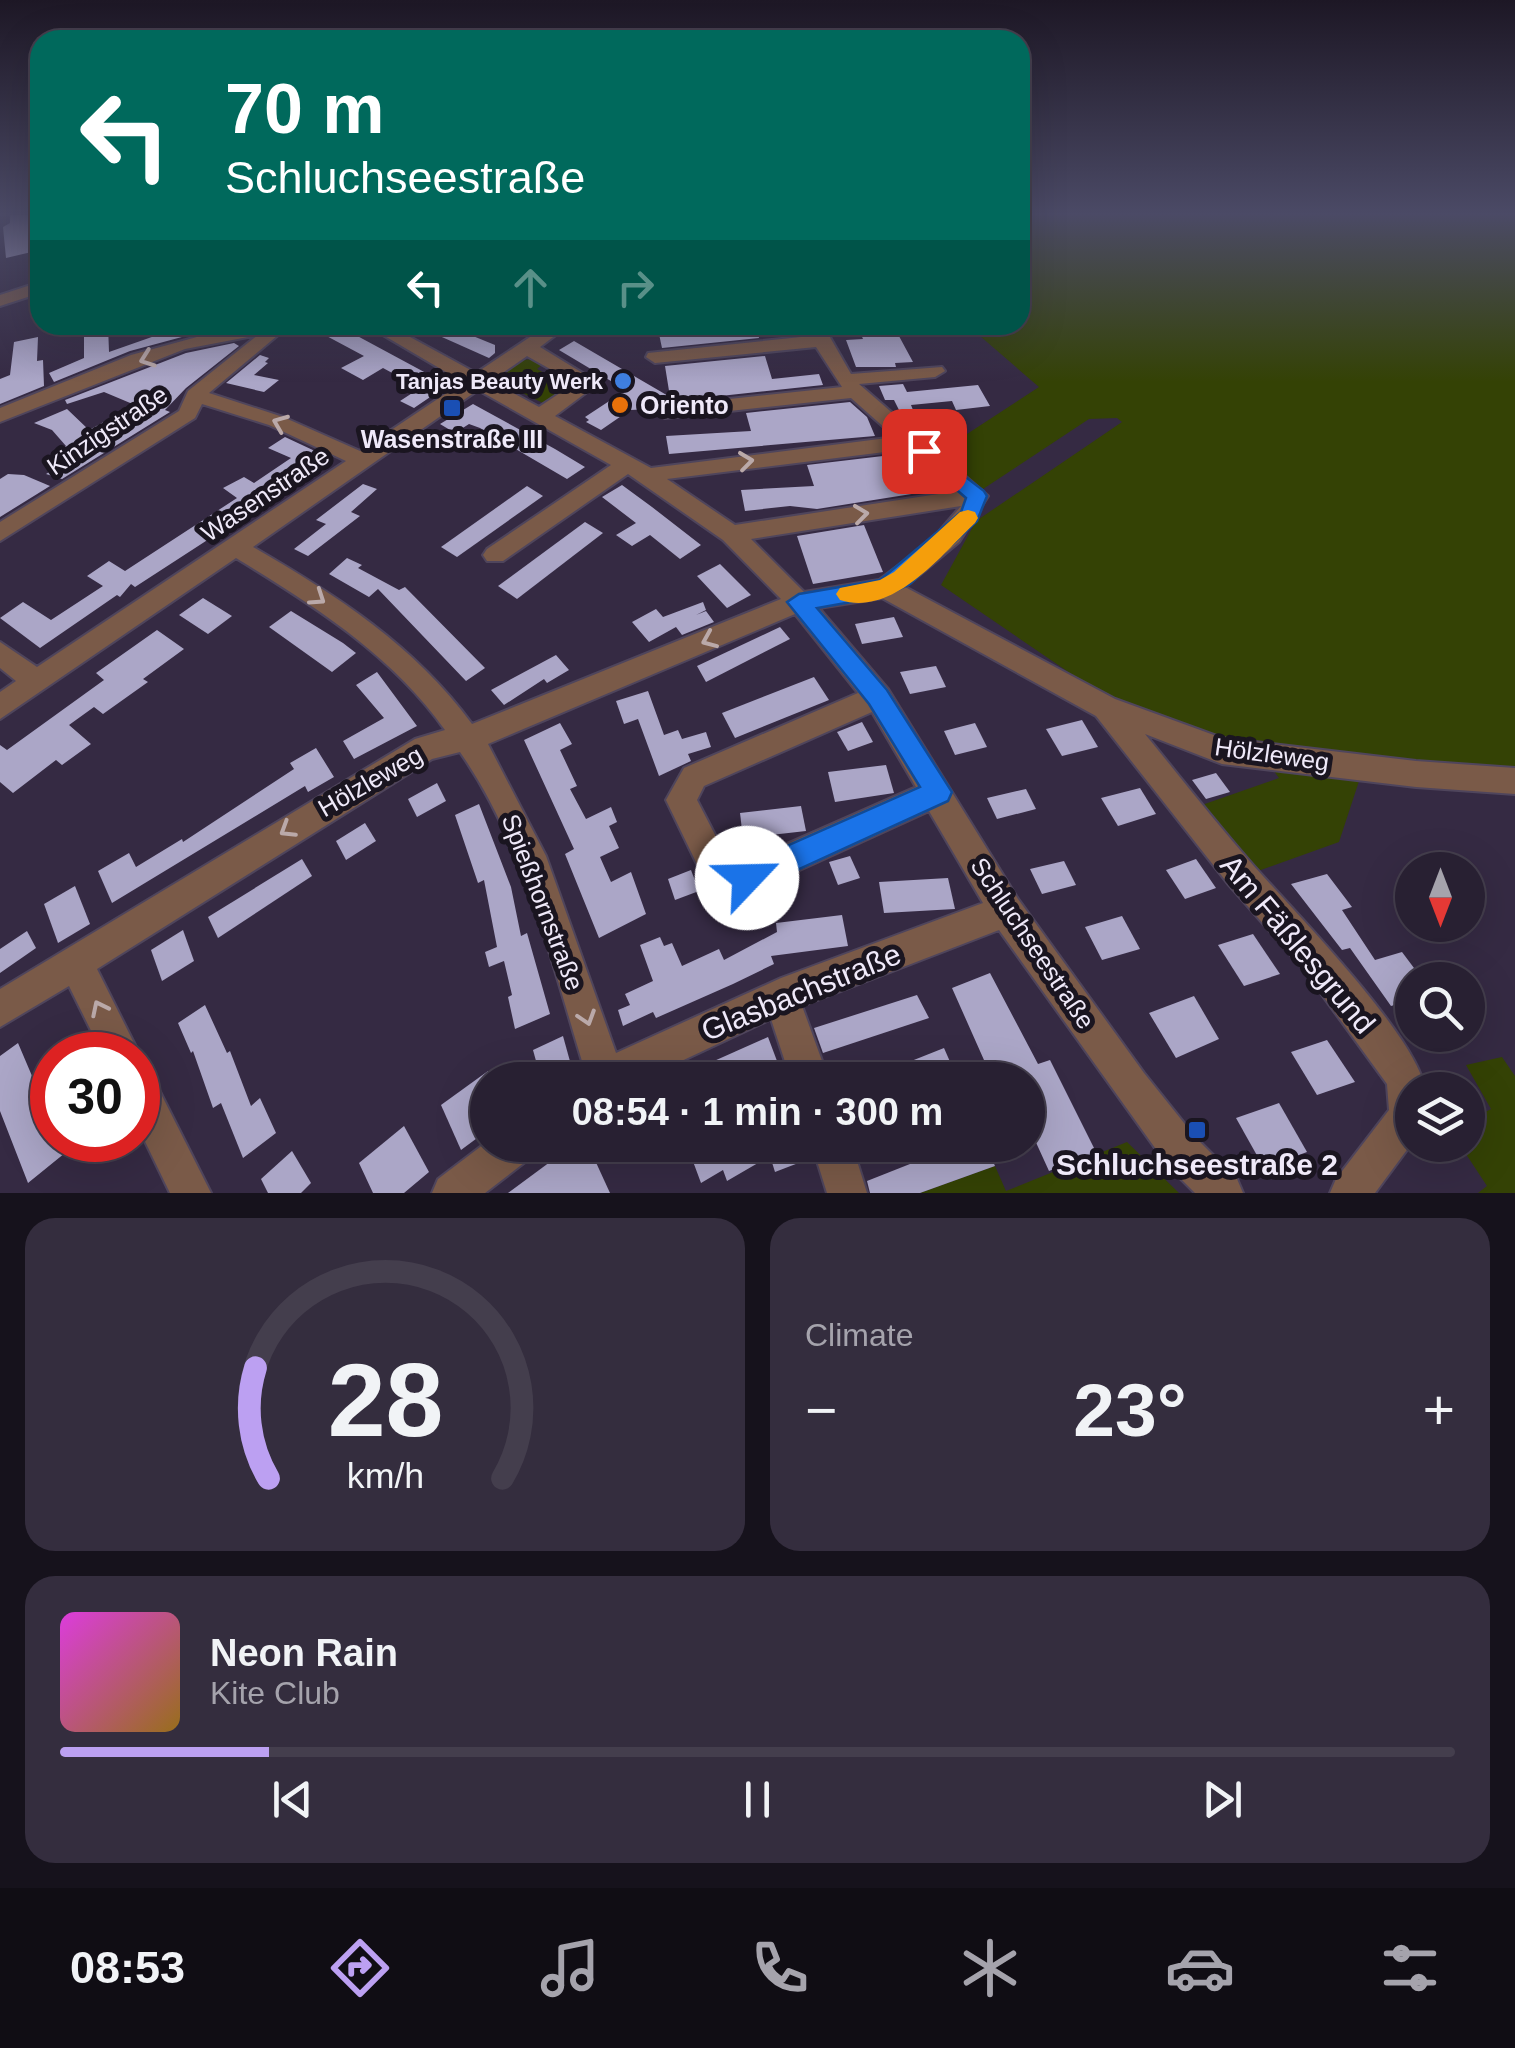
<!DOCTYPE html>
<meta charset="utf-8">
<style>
:root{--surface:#282032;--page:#342d3e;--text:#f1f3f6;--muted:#a5a3ac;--line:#443e4d;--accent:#bca0f2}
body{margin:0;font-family:Helvetica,sans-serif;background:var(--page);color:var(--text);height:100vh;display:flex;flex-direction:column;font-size:38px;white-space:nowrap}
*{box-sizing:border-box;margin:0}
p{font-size:32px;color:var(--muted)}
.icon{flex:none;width:55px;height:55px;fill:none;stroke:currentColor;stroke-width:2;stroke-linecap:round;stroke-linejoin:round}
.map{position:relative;height:1193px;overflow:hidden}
.sheet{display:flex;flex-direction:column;gap:25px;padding:25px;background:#16121c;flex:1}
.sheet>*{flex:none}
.hud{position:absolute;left:30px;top:30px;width:1000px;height:305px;border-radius:30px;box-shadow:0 10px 40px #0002,0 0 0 2px var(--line);background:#00695c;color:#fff;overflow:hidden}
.needle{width:65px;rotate:180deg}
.tools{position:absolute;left:1395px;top:852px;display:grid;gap:20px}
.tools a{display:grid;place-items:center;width:90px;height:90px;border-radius:50%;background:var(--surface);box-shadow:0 10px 40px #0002,0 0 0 2px var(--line);font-size:50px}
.speed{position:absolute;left:30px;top:1032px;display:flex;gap:20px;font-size:50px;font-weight:700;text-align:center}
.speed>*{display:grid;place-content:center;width:130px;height:130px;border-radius:50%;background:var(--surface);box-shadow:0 10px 40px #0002,0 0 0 2px var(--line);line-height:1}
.speed .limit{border:15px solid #d22;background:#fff;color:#111}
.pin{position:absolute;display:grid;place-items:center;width:85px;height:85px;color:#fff;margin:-42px;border-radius:20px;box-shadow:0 5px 15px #0006}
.me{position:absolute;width:110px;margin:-55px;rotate:66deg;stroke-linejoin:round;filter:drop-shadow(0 0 8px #0008)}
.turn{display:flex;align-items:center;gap:35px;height:210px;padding:0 30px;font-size:45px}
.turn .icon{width:130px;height:130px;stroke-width:2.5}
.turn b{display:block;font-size:70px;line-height:85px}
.lanes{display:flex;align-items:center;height:95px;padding:0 30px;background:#0003;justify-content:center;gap:50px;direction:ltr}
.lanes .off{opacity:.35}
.big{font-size:75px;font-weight:600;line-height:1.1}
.sheet .widget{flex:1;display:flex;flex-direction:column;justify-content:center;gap:15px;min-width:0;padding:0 35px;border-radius:30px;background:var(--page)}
.sheet .dial{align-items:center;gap:0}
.dial svg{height:260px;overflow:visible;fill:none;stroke:var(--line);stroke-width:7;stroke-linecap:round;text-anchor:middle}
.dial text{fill:var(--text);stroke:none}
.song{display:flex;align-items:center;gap:30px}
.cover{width:120px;height:120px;border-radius:15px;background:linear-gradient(135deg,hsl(300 70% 55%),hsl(40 70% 35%))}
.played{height:10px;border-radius:5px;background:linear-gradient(90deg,var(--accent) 15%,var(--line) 15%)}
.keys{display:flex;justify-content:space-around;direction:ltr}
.heat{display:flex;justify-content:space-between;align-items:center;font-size:55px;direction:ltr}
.sheet .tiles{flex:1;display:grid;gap:25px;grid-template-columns:1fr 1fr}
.widget:last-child{grid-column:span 2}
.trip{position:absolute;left:470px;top:1062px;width:575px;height:100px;border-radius:50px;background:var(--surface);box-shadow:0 10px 40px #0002,0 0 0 2px var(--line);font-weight:600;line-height:100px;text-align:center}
.tab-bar{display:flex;height:160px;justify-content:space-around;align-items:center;background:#100d14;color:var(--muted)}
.tab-bar .icon{width:70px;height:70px}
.tab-bar .active{color:var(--accent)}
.tab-bar b{font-size:45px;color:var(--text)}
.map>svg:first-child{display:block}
.green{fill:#344205}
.building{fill:#aba6c7}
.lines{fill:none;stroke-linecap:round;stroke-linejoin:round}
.minor-casing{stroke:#4f455c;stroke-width:4}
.minor{fill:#7a5a48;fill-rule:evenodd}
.oneway{stroke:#baa9a9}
.route{fill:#1a73e8;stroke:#114b97;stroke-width:2.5}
.slow{fill:#f59e0b}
.shop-dot{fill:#3f7fe0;stroke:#1a1520;stroke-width:4}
.food-dot{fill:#e8710a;stroke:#1a1520;stroke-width:4}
.transit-dot{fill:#1a4fb4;stroke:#1a1520;stroke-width:4}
.labels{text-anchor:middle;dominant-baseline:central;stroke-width:10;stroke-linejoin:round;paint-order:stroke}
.far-poi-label{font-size:22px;font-weight:bold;fill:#efe9f9;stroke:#1a1520;text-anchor:end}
.poi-label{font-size:25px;font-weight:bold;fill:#efe9f9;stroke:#1a1520;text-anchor:start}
.street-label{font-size:25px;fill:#efe9f9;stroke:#1a1520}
.near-street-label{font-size:30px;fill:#efe9f9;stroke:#1a1520}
.near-poi-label{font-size:30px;font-weight:bold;fill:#efe9f9;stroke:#1a1520}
</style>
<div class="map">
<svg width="1515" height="1193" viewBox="0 0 1515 1193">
<rect width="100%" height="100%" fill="#352a43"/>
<g class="green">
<path d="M1020,215h495v566l-293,-30 -114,-52 -167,-114 35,-64 146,-99 -5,-4 -28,1 -106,70 -52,-39 7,-5 -5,-4 21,-14 13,7 72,-47 -66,-57 -20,2 -8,-7h75z"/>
<path d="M531,359l12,5 -6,5 30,17 8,-4 -2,6 -26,17 -45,-22 1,-10 17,-12z"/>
<path d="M1268,763l94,9 -23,70 -84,30 -56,-66 80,-28z"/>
<path d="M1502,1057l13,19v117h-37l9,-7 -27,-41h8v-24l23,-12 -25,-44z"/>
<path d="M1127,1142l52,51h-259l75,-27 11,25z"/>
</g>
<g class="building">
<path d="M10,215h30v35l-34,8 -3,-31 7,-4z"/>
<path d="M84,325h24l1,27 77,-27 7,9 -63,17 -76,31 -5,-9 35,-15z"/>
<path d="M306,325h31l102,55 -7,5 10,4 -28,19 -14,-7 20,-13 -37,-20 -20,12 -22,-12 23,-12z"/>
<path d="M415,325h31l49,20v8l-6,5z"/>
<path d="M857,325h36l20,37 -18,1 1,4h-40l-10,-27 17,-1z"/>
<path d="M757,330l2,8 -97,10 -3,-14z"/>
<path d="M38,337l-1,24 6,-1 1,26 -44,18v-25l10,-4 4,-33z"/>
<path d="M574,341l96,56 -5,-31 100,-10 7,23 47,-5 4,11 -158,17 -12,7 -23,1 -29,20 -15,-8 3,-2 -4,-3 41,-27 -67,-40z"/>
<path d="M234,343l5,3 -53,42 -21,22 5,2 -108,67 -16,-5 17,-11 -11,-6 14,-11 -14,-16 -18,-7 33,-14 22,21 46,-25 -31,-13 -37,12 -2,-4 121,-47z"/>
<path d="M260,355l9,3 -4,4 3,1 -14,12 25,5 -15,12 -38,-9z"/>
<path d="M903,384l4,8 71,-7 12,21 -34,4 -4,-9 -41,4 4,10 -13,1 -8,-16h-9l-6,-14z"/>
<path d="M850,402l17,15 8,19 -206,18 -3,-18 85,-5 -5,-18z"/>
<path d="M473,404l82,45 30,18 -18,12 -87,-51 -11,-4 -14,9 -15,-9z"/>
<path d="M285,437l47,22 -197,128 -4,-3 -11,13 -3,-2 -77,53 -40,-30 23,-16 28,18 52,-34 -16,-10 22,-15 16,10 112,-73 -14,-10 21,-11 10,6 37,-25 -23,-10z"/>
<path d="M883,456l9,20 34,-5 17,18 -126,20 -27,-3 -45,5 -4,-21 73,-4 -7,-21z"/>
<path d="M8,474l16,1 26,11 -50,31v-38z"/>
<path d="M363,484l14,5 -26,23 9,4 -52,40 -14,-7 32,-25 -10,-4z"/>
<path d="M622,485l30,22 49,38 -21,14 -30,-24 -18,11 -16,-11 20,-12 -34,-26z"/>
<path d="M527,486l16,10 -86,61 -16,-10z"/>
<path d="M585,522l18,11 -86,66 -19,-13z"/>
<path d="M864,525l19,47 -70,12 -16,-48z"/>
<path d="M347,558l15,7 -4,3 41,22 6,-3 80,81 -19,13 -88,-92 -9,8 -40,-23z"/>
<path d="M720,564l31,31 -24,13 -30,-32z"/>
<path d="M203,598l29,18 -24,18 -29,-19z"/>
<path d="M703,602l3,8 -10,5 10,-4 8,11 -32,13 -6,-8 -27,15 -17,-20 24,-13 7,8z"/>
<path d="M291,611l52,32 13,10 -24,19 -63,-45z"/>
<path d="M894,617l9,20 -41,7 -7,-20z"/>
<path d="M780,627l10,12 -84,43 -9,-16z"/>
<path d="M157,630l27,19 -41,30 5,3 -45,32 -9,-7 -25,18 22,19 -29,21 -6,-5 -43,33 -13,-11v-37l7,5 97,-70 -8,-7z"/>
<path d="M556,655l13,15 -22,13 -3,-4 -40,26 -13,-15z"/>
<path d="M936,666l10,21 -36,7 -10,-22z"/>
<path d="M377,672l40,54 -63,33 -11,-18 41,-23 -28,-33z"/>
<path d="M814,677l15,23 -94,38 -13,-25z"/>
<path d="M648,691l16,44 14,-5 4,9 24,-7 5,15 -23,7 3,7 -32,15 -21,-57 -14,5 -8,-23z"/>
<path d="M1082,720l16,27 -36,9 -16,-27z"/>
<path d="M862,722l11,20 -25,9 -11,-19z"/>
<path d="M560,723l12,21 -12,6 17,36 -7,3 16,30 25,-12 6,15 -8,4 10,22 -19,9 11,25 20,-10 15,42 -47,24 -34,-84 9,-5 -50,-109z"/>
<path d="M975,723l12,24 -32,8 -11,-24z"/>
<path d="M316,748l18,29 -26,15 -3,-6 -193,117 -14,-32 31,-18 7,14 46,-28 1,3 111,-73 -4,-6z"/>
<path d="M886,765l8,28 -59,9 -7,-30z"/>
<path d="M1216,773l14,19 -24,7 -14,-19z"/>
<path d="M437,783l9,18 -29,16 -9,-18z"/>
<path d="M1140,788l16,26 -38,12 -17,-28z"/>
<path d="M1026,789l10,20 -39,10 -10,-21z"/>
<path d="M479,804l32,83 10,49 6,-3 23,81 -35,15 -7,-32 4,-2 -8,-34 -15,6 -4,-15 12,-5 -13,-67 -6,3 -23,-68z"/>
<path d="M801,806l5,25 -63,7 -3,-25z"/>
<path d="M365,823l11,18 -30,19 -10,-19z"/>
<path d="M850,856l10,22 -22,7 -9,-23z"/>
<path d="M302,859l10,17 -94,62 -10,-21z"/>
<path d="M1196,859l20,29 -31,11 -19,-29z"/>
<path d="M1064,861l12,24 -34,9 -12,-25z"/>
<path d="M691,870l8,21 -24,9 -7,-21z"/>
<path d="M1327,874l25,33 -10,3 33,50 27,-8 21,28h-11v44l-14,-20 -7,2 -41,-58 -8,2 -51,-66z"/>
<path d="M948,878l7,31 -71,4 -5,-31z"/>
<path d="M75,886l15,38 -32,19 -14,-39z"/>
<path d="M842,915l6,31 -77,10 3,8 -41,20 -77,34 -3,-6 -30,14 -5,-16 12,-5 -5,-11 28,-13 -13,-36 20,-8 4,9 8,-3 10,23 37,-17 5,11 53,-28 -1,-9z"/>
<path d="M1122,916l18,33 -38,11 -17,-33z"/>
<path d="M183,930l11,31 -32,20 -11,-31z"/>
<path d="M27,931l9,17 -36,25v-24z"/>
<path d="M1253,934l27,40 -36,12 -26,-41z"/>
<path d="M990,973l48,91 12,-4 46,92 -47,19 -21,-46v-45h-22l-2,-5 -12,3 -40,-90z"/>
<path d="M917,995l12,23 -106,35 -9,-25z"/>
<path d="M1194,996l25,43 -43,19 -27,-45z"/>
<path d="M205,1005l22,48 3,-2 21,55 9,-8 16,35 -33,25 -22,-55 -8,5 -20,-57 -2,2 -13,-30z"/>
<path d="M563,1036l8,29 -30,14 -8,-29z"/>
<path d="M768,1037l15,40 -7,3h-66l-5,-15z"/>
<path d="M1327,1040l28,42 -38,13 -26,-43z"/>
<path d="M18,1043l34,80v17h8l5,13 -37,30 -28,-72v-55z"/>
<path d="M944,1048l14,32h-92v-1z"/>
<path d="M488,1071v59l-27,20 -20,-45z"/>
<path d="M1279,1103l28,49 -43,16 -28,-50z"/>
<path d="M404,1126l25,46 -25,21h-31l-14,-30z"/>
<path d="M573,1145h15l22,48h-102z"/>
<path d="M709,1145h23l3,8 16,-8h45l5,17 -26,10 -5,-16 -43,25 -4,-11 -22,13 -10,-27z"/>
<path d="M958,1145h28l9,21 -75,27h-50l-3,-12z"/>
<path d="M292,1151l19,32 -10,10h-33l-7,-14z"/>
</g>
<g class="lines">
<defs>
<g id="minor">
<path d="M40,282v11l-40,13v-11z"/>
<path d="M241,325h49l-81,68 74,24 77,34 103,-69 -97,-57h22l88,48 72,-48h21l-29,22 59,36 -44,33 96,52 244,-31 -44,-39 -186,20 -10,-6 10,-6 177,-19 -26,-40 -161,16 -9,-6 2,-4 163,-17 -6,-11h18l28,49 91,-7 3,4 -10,6 -76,7 129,112 -29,46 -54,45 210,112 107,39 194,23 99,7v26l-99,-7 -194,-23 -77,-30c36,44 71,89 108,131 39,44 166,173 172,225h-13v53l-37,50h-45l6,-14 53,-69 -2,-26 -83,-114 -75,-85 -133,-169 -214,-118 -63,10 69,81 130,210 126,174 52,65 41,41 6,14h-48l-27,-27 -169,-236 -197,76 27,74h-38l-20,-61 -130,61h-60l4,-9c-33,-107 -60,-226 -125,-319l-28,7 -335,210 43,86 -2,7v-7h-35l-34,-69 -69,41v-38l415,-250 30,-9c-53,-75 -132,-125 -209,-172l-236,161v-27l16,-11 -16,-13v-26l37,25 309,-206 -77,-36 -67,-21 -7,14 -195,123v-19l179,-111 9,-20 70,-56 -73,14 -185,73v-14l131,-53zM527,356l48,27 -36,24 -48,-26zM478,390l133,75 -124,84 -4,6 4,6h16l125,-87 95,66 58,59 -309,125c-58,-79 -136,-129 -219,-177zM909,449l49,42 -223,34 -68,-46zM961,506l-31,36 -51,38 -75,12 -53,-53zM795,614l63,79 -174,75 -18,32 41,85 40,9 182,-83 54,92 -202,75 -165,75 -70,-197 -58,-112zM872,712l44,75 -170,75 -18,-2 -31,-60 7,-14z"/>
<path d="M138,1068l13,6 60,119h-41l-32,-66z"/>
<path d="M488,1141v4h47l-6,14 -44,34h-53l6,-14z"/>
<path d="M812,1145h40l15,48h-40z"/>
</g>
</defs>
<use href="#minor" class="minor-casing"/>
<use href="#minor" class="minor"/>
</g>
<defs><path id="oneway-chevron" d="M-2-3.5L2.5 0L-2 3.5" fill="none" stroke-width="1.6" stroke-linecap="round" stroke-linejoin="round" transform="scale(2.5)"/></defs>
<g class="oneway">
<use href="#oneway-chevron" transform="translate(147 359) rotate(160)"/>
<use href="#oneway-chevron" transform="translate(280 423) rotate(-158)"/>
<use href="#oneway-chevron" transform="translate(746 461) rotate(-7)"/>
<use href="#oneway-chevron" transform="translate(861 514) rotate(-7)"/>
<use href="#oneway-chevron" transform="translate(318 598) rotate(34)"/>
<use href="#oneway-chevron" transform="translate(709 640) rotate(157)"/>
<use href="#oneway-chevron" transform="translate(287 830) rotate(148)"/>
<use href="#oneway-chevron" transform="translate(99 1008) rotate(-116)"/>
<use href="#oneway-chevron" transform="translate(587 1018) rotate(72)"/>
</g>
<linearGradient id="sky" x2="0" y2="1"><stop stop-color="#1d1725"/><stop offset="0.56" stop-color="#4b4a66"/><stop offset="1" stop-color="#4b4a66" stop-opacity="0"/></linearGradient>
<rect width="1515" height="382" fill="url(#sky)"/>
<path class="route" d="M924,445l60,46 3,5 -10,25 -67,63 -25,12 -68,12 70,82 65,102 -4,9 -190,87 -11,4 -10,-4 -4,-10 4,-10 183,-81 -51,-83 -82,-102 12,-8 81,-14 81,-68 5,-14 -49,-42v-9z"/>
<path class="slow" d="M968,510l7,2 3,6 -3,5c-34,32 -81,94 -135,77l-4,-6 4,-6 40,-8 14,-8 66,-60z"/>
<circle class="shop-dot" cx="623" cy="381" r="10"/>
<circle class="food-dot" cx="620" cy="405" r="10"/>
<g class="transit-dot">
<rect x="442" y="398" width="20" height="20" rx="5"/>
<rect x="1187" y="1120" width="20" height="20" rx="5"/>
</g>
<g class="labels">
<g class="far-poi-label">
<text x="603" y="381">Tanjas Beauty Werk</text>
</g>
<g class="poi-label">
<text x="640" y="405">Oriento</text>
<text x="452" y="439" text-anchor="middle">Wasenstraße III</text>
</g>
<g class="street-label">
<text transform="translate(107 430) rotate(-34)">Kinzigstraße</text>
<text transform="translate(265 494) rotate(-34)">Wasenstraße</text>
<text transform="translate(1272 754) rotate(8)">Hölzleweg</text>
<text transform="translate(370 781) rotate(-30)">Hölzleweg</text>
<text transform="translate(543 902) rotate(69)">Spießhornstraße</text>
<text transform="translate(1033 943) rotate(56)">Schluchseestraße</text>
</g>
<g class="near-street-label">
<text transform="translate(1298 944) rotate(50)">Am Fäßlesgrund</text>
<text transform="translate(801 992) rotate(-22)">Glasbachstraße</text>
</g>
<g class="near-poi-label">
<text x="1197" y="1164">Schluchseestraße 2</text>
</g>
</g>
</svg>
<div class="tools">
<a><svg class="needle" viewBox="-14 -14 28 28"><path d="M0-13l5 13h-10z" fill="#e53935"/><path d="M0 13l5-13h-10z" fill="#a5a3ac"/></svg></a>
<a><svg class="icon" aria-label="search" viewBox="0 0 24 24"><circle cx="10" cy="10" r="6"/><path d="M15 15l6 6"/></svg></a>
<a><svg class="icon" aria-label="layers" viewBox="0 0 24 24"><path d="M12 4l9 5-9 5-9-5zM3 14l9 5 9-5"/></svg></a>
</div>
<div class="speed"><div class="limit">30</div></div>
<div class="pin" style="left:924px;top:451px;background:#d93025"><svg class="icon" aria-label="arrive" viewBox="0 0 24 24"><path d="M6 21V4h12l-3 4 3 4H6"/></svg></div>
<svg class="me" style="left:747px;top:878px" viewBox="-20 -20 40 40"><circle r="19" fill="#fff"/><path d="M0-13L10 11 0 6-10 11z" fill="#1a73e8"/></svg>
<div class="trip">08:54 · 1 min · 300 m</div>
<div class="hud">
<div class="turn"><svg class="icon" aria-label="left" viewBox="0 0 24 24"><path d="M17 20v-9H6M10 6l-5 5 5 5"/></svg><div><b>70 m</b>Schluchseestraße</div></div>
<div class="lanes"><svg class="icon" aria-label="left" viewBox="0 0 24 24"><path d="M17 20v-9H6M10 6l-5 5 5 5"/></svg><svg class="icon off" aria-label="ahead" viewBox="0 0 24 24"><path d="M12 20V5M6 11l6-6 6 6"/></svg><svg class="icon off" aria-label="right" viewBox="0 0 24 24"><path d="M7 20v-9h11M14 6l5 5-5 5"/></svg></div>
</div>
</div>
<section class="sheet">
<div class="tiles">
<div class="widget dial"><svg viewBox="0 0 100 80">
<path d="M14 69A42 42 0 1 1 86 69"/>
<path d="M14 69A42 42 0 0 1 10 35" stroke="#bca0f2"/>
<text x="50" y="56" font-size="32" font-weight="700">28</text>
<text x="50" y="72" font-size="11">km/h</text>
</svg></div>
<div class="widget"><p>Climate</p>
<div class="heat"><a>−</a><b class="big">23°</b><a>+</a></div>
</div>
<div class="widget">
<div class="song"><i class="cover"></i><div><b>Neon Rain</b><p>Kite Club</p></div></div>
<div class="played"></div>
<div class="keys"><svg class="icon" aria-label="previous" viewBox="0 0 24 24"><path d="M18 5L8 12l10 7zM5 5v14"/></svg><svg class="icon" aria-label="pause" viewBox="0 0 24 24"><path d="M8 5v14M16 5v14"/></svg><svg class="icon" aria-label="next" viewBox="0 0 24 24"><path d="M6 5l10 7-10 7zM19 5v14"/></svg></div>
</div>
</div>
</section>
<nav class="tab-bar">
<b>08:53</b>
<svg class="icon active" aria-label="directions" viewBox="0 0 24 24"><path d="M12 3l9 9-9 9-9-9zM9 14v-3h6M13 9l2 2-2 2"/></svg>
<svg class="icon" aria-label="music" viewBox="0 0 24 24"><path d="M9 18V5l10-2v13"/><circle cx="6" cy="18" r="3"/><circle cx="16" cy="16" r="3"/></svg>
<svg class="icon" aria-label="phone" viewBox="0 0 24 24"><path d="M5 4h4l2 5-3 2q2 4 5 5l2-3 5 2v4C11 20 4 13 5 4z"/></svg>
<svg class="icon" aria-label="climate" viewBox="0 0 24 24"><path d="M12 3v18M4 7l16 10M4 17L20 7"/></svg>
<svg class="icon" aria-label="car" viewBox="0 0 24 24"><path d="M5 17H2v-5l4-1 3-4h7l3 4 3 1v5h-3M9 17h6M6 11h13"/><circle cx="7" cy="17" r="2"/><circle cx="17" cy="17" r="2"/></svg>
<svg class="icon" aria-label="filters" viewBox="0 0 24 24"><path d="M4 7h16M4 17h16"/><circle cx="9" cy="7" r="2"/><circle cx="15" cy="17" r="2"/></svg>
</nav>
